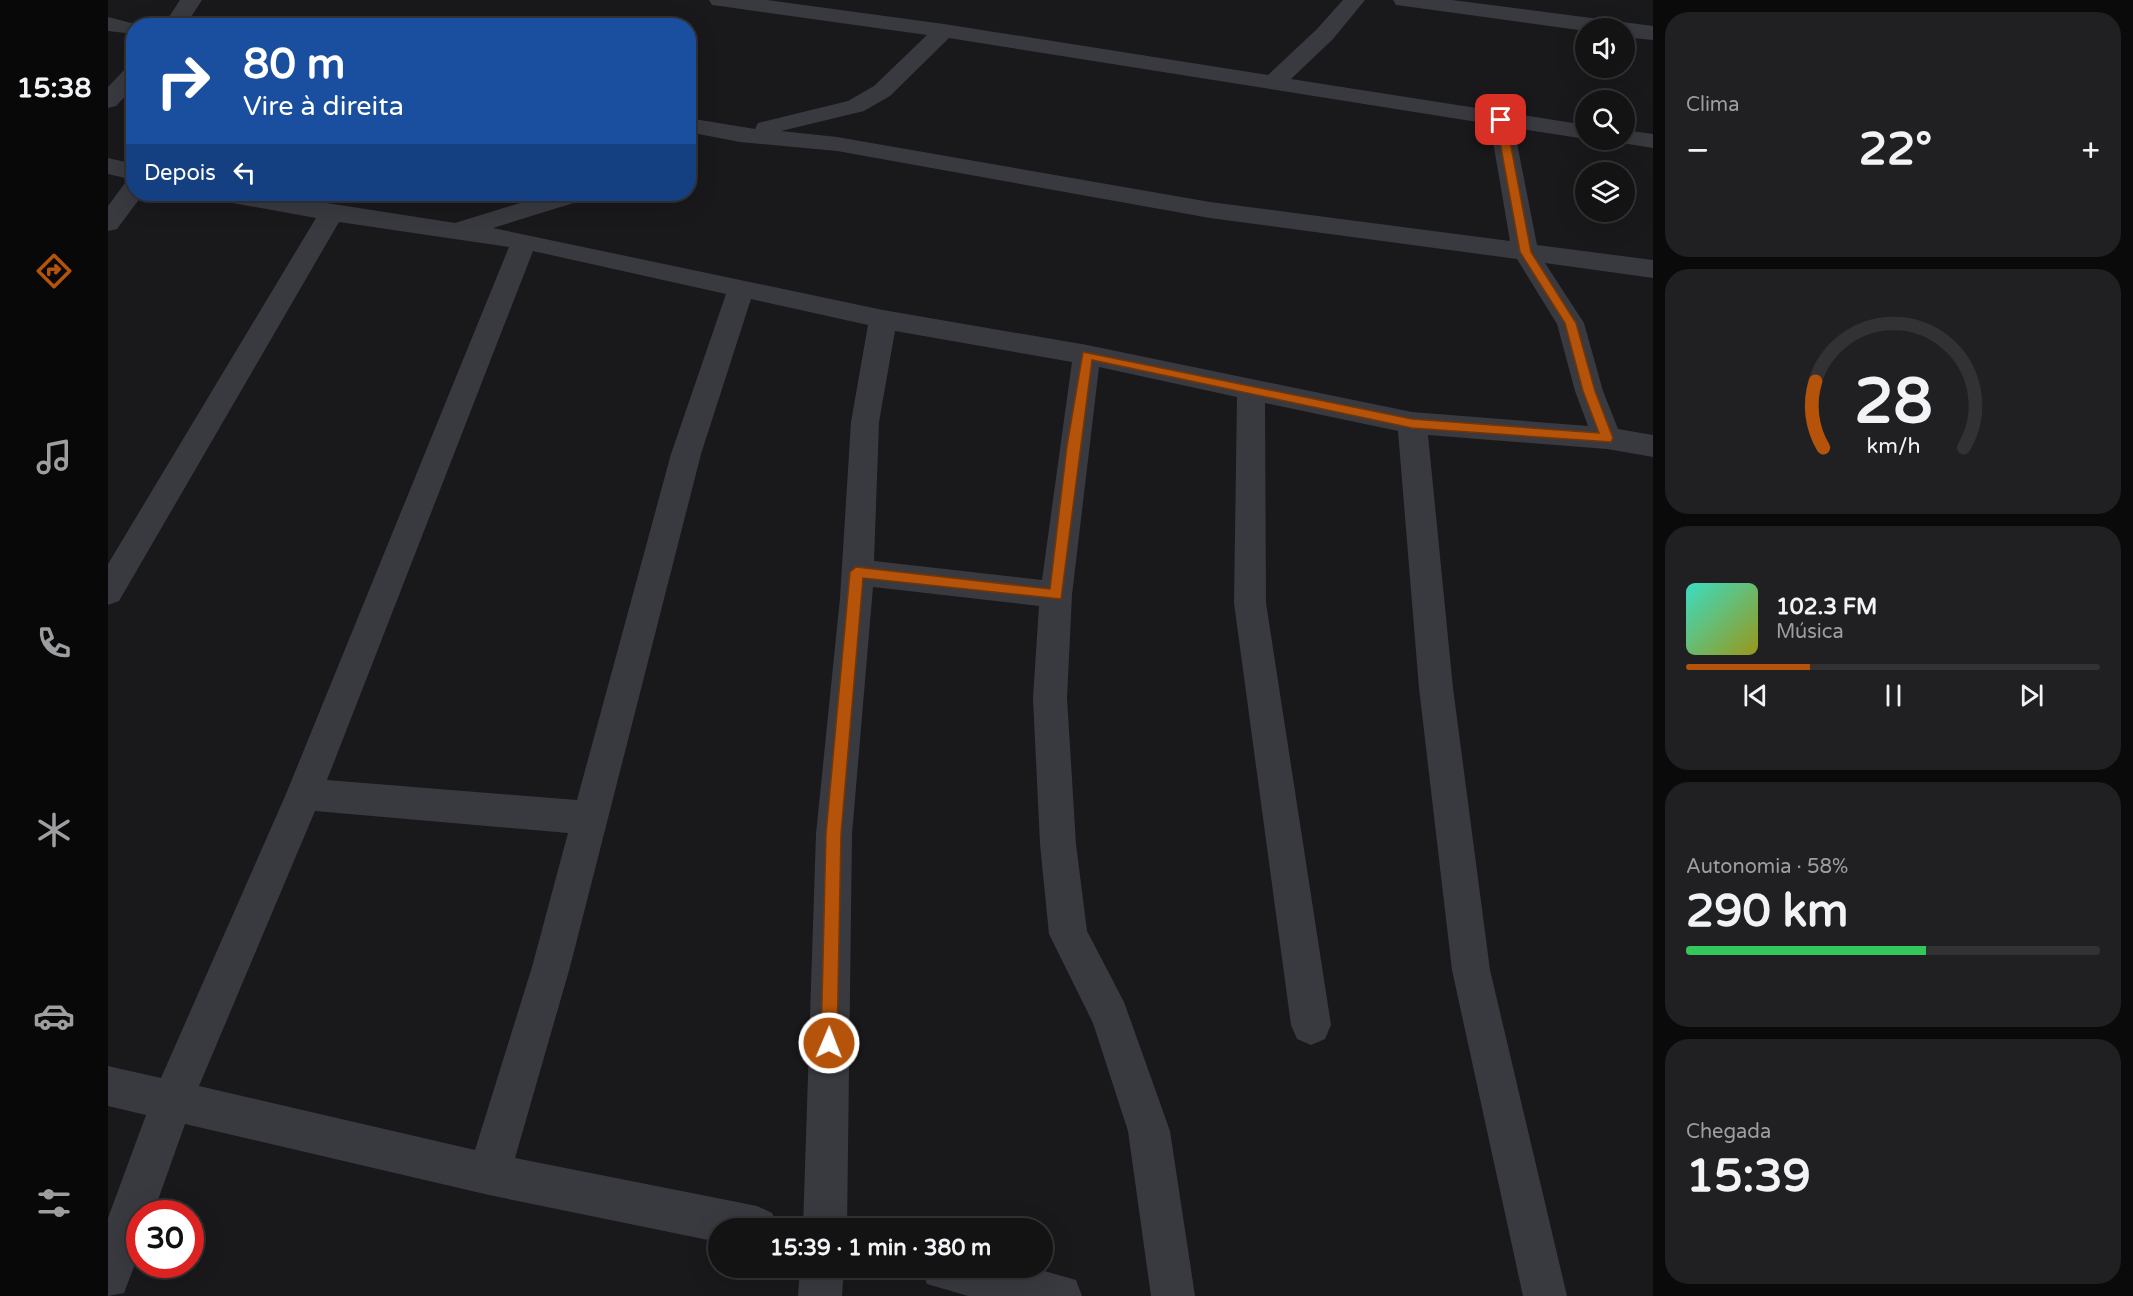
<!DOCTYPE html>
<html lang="pt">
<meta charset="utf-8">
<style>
:root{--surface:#131314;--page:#202022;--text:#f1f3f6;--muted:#9d9ea0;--line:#323234;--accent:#b45309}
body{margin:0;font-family:"Varela Round",sans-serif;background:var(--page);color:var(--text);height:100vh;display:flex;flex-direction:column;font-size:22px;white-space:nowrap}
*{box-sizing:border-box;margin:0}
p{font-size:20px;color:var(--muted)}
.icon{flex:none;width:33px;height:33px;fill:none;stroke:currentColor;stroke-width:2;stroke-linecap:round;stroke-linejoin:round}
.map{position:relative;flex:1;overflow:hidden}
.side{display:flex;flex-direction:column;gap:12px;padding:12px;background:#0a0a0b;width:480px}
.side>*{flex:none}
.hud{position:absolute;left:18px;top:18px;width:570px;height:183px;border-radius:24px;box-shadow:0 6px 24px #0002,0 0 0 2px var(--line);background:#1a4fa0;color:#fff;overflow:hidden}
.tools{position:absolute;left:1467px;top:18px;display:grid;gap:12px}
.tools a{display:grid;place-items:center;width:60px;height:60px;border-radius:50%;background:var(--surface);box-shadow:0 6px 24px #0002,0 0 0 2px var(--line);font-size:30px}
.speed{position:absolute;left:18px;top:1200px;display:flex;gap:12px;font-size:30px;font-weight:700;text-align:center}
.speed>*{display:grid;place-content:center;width:78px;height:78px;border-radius:50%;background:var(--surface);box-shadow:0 6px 24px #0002,0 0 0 2px var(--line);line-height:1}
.speed .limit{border:9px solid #d22;background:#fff;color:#111}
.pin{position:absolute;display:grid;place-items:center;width:51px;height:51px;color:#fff;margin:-26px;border-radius:12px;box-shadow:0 3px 9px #0006}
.me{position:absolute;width:66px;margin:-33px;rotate:1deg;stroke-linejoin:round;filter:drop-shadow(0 0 4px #0008)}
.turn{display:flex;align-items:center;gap:21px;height:126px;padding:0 18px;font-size:27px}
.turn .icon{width:78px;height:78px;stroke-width:2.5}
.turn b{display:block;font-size:42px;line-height:51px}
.then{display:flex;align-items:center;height:57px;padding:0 18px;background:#0003;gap:12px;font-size:22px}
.big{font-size:45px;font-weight:700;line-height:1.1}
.side .card{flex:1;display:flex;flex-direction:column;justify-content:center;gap:9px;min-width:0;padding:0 21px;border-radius:24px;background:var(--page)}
.side .dial{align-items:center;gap:0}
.dial svg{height:156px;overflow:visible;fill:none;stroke:var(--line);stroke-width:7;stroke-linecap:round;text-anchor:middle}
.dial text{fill:var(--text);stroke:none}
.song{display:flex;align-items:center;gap:18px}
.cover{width:72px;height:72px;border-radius:9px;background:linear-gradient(135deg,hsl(170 70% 55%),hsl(60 70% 35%))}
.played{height:6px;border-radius:3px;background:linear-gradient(90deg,var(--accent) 30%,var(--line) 30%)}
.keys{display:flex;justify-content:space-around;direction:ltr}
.heat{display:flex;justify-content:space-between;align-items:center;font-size:33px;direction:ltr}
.charge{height:9px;border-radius:4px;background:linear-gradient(90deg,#34c759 58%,var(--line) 0)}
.trip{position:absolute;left:600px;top:1218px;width:345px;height:60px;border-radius:30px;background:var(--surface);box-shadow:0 6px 24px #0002,0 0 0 2px var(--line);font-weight:700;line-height:60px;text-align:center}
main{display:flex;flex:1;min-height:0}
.dock{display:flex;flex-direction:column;width:108px;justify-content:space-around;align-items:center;background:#080808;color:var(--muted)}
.dock .icon{width:42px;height:42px}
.dock .active{color:var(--accent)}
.dock b{font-size:27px;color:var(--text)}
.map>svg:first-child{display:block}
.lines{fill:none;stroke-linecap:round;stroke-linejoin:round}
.minor{fill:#393a40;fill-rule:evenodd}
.route{fill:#b45309;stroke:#753606;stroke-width:1.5}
</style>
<main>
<nav class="dock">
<b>15:38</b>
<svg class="icon active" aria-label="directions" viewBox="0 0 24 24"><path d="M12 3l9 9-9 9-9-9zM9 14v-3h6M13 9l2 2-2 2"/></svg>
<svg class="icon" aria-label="music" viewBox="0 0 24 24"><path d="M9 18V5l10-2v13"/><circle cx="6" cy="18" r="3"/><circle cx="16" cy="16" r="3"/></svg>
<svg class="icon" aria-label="phone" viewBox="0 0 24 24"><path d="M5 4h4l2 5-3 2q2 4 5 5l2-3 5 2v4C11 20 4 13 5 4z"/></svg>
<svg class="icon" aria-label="climate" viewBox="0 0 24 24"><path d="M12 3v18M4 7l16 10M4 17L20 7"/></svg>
<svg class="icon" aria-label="car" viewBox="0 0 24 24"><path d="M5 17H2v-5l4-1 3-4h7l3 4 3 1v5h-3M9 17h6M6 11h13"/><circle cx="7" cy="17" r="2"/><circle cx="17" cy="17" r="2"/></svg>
<svg class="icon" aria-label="filters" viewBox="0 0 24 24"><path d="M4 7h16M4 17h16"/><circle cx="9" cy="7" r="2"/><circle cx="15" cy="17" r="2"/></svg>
</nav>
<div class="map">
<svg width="1545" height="1296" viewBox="0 0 1545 1296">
<rect width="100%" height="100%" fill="#19191b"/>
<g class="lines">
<g class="minor">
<path d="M72,0h22l-17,26h-22z"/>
<path d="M601,0h58l177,24 324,51 49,-46 26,-29h22l-32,39 -42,40 295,46v14l-72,-11 23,117 116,15v18l-108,-15 39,60 19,68 15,38 35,6v22l-46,-8 -179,-14 25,253 37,282 77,326h-44l-71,-326 -33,-282 -21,-257 -133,-28 1,200 65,422 -6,14 -14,6 -14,-6 -6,-14 -57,-422 3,-206 -138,-30 -27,228 -5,103 9,146 11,87 37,71 46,129 25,165h-44l-23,-165 -35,-108 -44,-89 -9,-90 -7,-146 6,-92 -166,-19 -21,247 -5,394h-44l13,-394 24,-236 11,-176 17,-97 -117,-26 -50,155 -131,513 -55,191 242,48 15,7 7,15h-61v14l-229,-47 -304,-71 -32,90h-13v37l-16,42 -16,3v-78l38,-103 -38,-9v-40l53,12 125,-284 223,-547 -170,-25 -220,379 -11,4v-41l208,-346 -89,-16 -9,-2 -3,-6h54l186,29 94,-29h37l-3,6 -90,28 390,82 204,35 325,67 176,14 -13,-35 -18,-67 -40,-65 -307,-41 -373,-67 -97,-9 -52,-10v-14l67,11 3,-6 90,-22 26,-15 53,-51 -207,-29 -8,-1zM841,38l541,86 20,117 -300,-39 -373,-65 -56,-6 83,-20 26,-15zM425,251l193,43 -55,160 -94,346 -250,-20zM787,331l177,31 -30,218 -168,-19 5,-139zM207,811l253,22 -36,134 -57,183 -276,-64z"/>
<path d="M1285,0h59l201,26v14l-29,-3v-9h-38v3l-182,-25 -8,-1z"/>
<path d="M0,17l35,9h-9v8l-26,-3z"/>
<path d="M26,66v21l-18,19 -8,2v-21l18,-19z"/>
<path d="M1516,130l29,4v14l-37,-6 -2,-2h10z"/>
<path d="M0,158l26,6v16l-26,-6z"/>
<path d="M26,181v13h9l-26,35 -9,2v-25l17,-23z"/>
<path d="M692,1268h44l-2,28h-44z"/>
<path d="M813,1268h113l42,12 6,16h-114l-41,-12z"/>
</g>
</g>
<path class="route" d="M1393,117l5,3 25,132 45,71 19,68 18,47 -2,4 -199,-14 -320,-68 -31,239 -198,-21 -22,256 -4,209 -2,6 -6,2 -6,-2 -2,-6 5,-209 24,-262 6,-5 194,22 17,-143 16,-94 329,67 187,14 -16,-42 -18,-68 -45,-71 -24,-132z"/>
</svg>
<div class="tools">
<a><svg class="icon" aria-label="sound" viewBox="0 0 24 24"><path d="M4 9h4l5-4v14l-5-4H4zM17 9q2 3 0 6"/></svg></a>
<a><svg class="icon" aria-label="search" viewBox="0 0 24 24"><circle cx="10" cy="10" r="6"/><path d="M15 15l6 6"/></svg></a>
<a><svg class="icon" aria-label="layers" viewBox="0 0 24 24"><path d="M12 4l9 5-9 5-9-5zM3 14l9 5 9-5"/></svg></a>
</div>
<div class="speed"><div class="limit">30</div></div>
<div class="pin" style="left:1393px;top:120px;background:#d93025"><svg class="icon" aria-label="arrive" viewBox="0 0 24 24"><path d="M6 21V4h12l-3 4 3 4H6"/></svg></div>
<svg class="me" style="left:721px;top:1043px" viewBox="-20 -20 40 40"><circle r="17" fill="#b45309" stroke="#fff" stroke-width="3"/><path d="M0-11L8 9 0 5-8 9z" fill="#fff"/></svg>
<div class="trip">15:39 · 1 min · 380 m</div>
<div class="hud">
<div class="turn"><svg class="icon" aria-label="right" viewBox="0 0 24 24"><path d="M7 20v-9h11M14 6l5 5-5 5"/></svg><div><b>80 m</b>Vire à direita</div></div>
<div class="then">Depois<svg class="icon" aria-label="left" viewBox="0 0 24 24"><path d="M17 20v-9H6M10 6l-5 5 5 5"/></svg></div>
</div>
</div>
<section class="side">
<div class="card"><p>Clima</p>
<div class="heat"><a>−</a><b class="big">22°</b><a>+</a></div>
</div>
<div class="card dial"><svg viewBox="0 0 100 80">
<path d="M14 69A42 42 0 1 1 86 69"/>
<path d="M14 69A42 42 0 0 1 10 35" stroke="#b45309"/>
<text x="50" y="56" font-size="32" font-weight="700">28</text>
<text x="50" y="72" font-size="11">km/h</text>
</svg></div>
<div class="card">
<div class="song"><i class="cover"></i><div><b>102.3 FM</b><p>Música</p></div></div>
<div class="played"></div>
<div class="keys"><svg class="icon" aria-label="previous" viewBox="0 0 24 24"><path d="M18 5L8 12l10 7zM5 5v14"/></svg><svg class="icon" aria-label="pause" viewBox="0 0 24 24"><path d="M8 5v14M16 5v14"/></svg><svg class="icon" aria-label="next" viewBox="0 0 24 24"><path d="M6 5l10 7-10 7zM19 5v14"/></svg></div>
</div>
<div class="card"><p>Autonomia · 58%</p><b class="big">290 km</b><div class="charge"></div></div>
<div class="card"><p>Chegada</p><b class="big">15:39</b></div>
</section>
</main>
